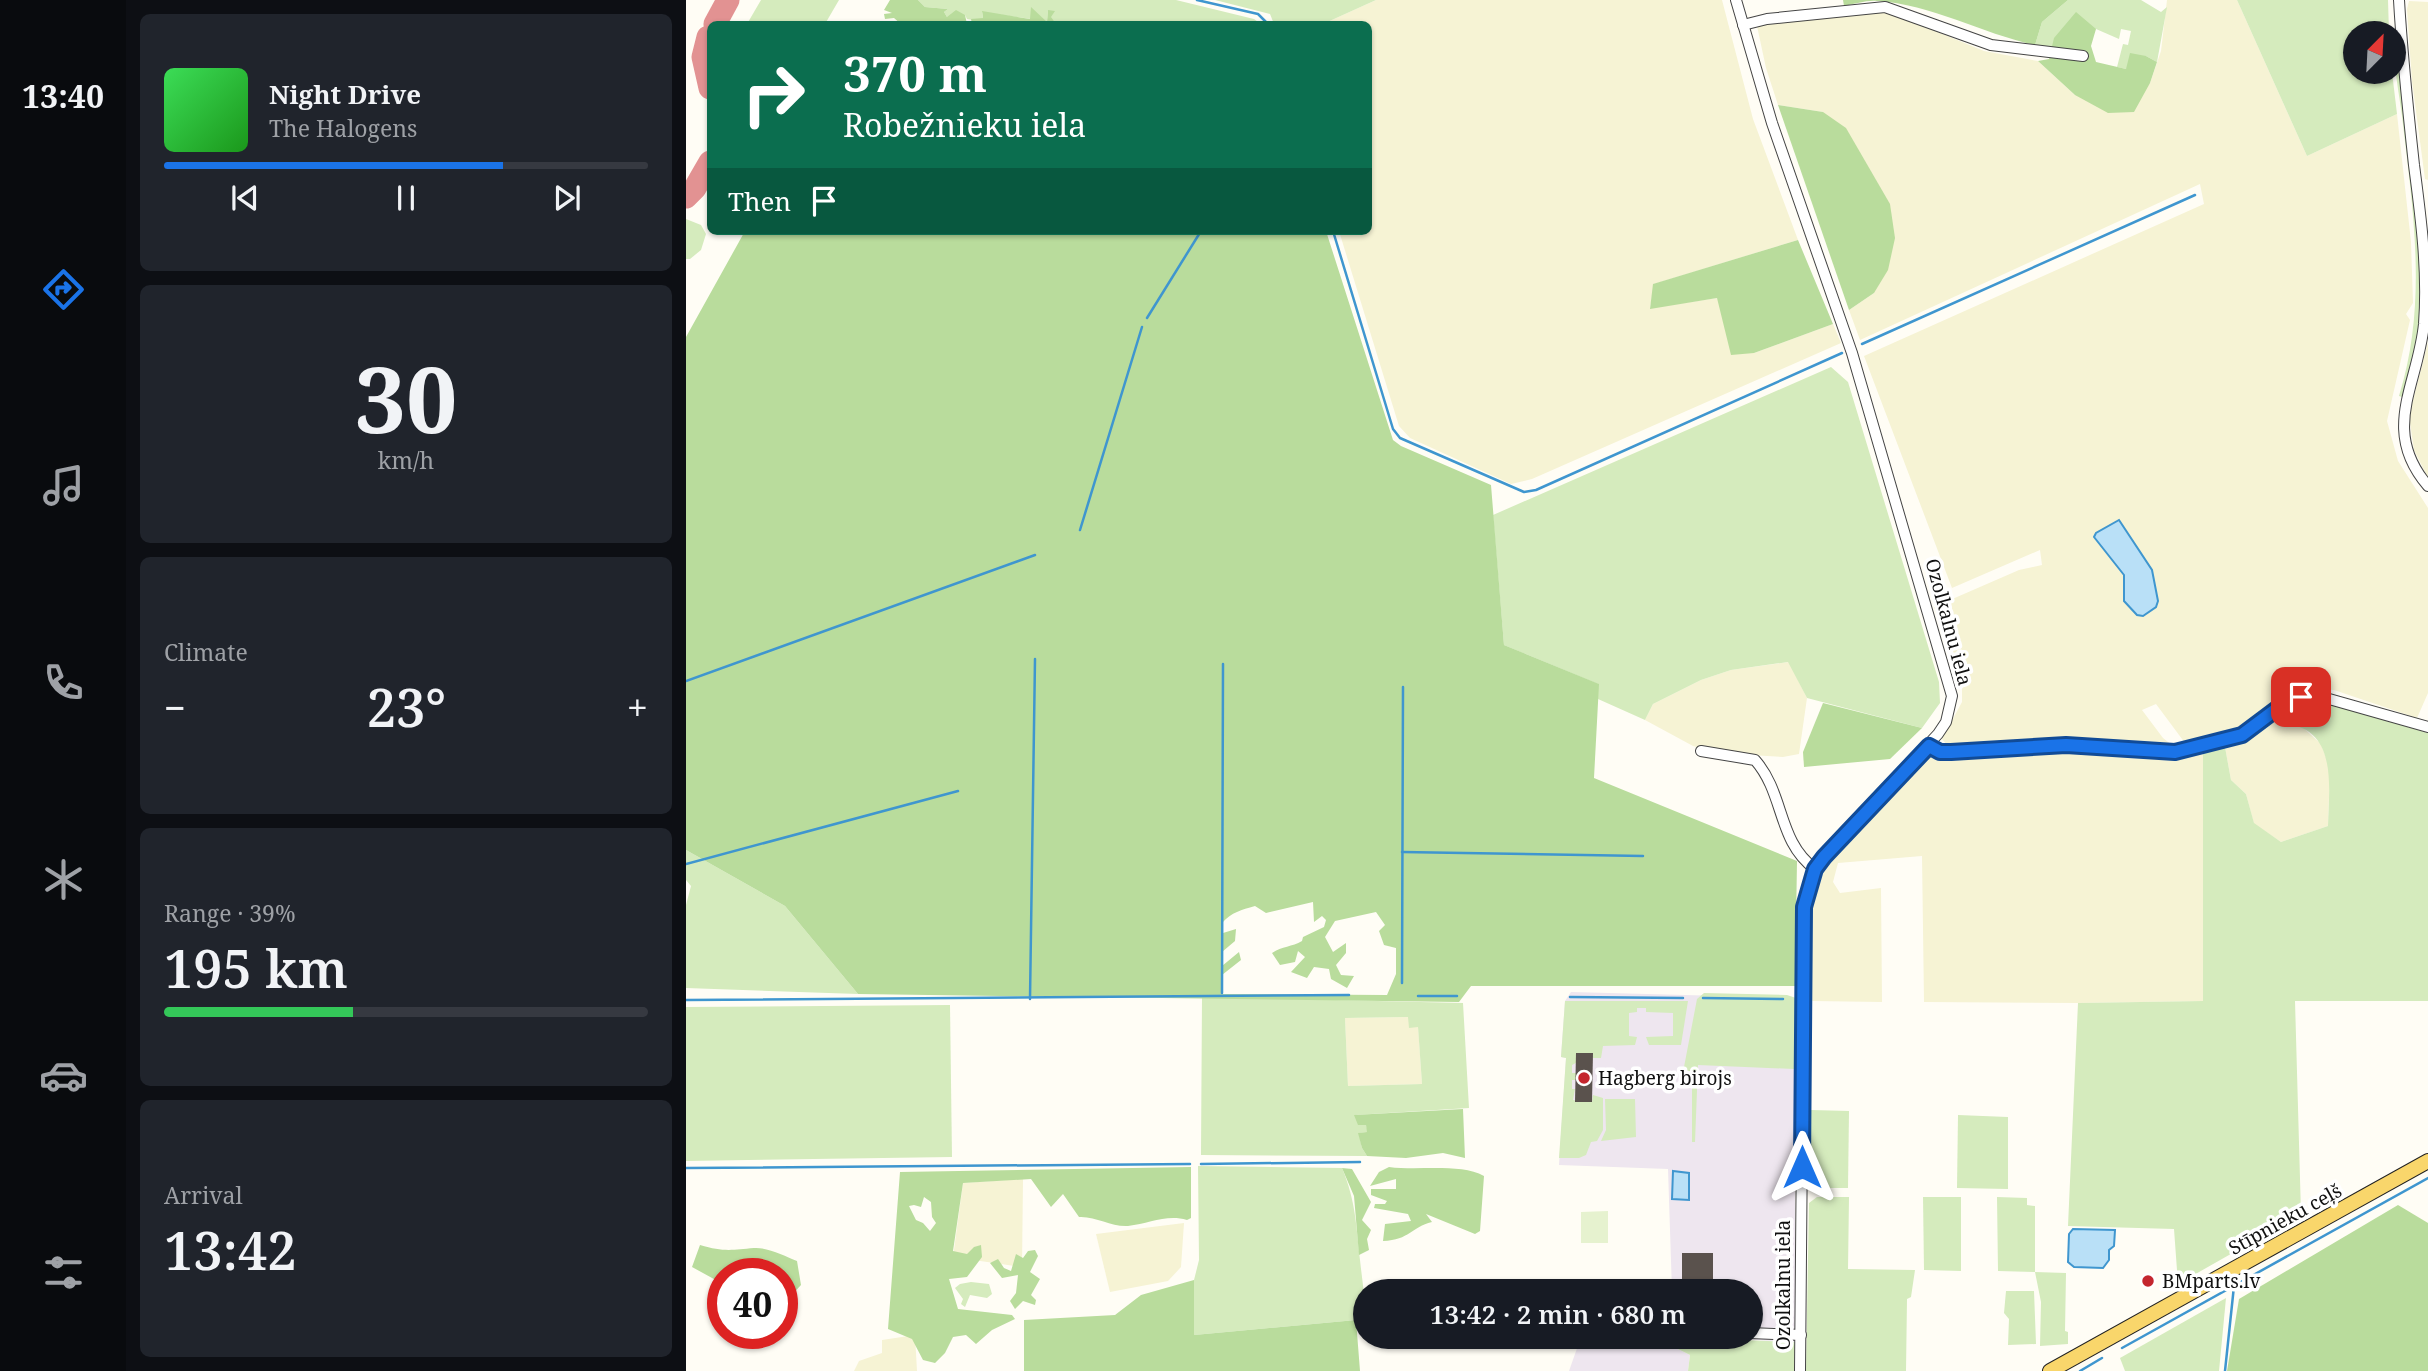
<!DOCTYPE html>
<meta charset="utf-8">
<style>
:root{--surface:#171b24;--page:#20242c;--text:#f1f3f6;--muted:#9ea1a6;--line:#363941;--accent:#1a73e8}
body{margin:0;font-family:"Noto Serif",serif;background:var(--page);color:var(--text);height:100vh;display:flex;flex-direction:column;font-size:26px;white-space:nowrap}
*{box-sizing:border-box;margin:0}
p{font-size:23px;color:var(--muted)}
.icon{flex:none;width:38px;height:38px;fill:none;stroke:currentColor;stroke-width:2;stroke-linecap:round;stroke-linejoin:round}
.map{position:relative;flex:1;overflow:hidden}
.side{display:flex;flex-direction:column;gap:14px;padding:14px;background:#0d0f14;width:560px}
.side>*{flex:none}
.hud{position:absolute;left:21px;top:21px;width:665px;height:214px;border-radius:10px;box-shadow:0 2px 5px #0004;background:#0b6e4f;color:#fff;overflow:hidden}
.needle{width:46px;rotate:24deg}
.controls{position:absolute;left:1657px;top:21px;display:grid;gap:14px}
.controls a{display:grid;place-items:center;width:63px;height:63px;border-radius:50%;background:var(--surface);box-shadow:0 2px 5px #0004;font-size:35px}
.speed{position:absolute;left:21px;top:1258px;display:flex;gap:14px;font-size:35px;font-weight:700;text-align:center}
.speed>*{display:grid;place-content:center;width:91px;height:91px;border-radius:50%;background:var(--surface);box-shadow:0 2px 5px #0004;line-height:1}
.speed .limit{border:10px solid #d22;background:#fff;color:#111}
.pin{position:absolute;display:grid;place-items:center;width:60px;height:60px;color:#fff;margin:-30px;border-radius:14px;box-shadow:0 4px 10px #0006}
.me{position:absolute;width:77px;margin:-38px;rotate:0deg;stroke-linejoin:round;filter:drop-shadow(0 0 5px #0008)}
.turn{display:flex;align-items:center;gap:24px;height:147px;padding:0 21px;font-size:32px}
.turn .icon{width:91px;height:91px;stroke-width:2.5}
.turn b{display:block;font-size:49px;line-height:60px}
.then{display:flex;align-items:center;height:66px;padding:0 21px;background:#0003;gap:14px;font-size:26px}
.big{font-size:52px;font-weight:600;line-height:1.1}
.side .tile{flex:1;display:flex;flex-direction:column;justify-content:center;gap:10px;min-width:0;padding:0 24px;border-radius:10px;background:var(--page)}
.side .dial{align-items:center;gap:0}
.dial b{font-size:91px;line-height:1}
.song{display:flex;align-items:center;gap:21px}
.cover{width:84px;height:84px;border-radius:10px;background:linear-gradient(135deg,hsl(130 70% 55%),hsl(120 70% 35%))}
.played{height:7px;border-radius:4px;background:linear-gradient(90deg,var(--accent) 70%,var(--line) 70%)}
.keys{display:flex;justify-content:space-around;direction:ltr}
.heat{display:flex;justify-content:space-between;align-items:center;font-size:38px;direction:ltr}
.charge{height:10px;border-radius:5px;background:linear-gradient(90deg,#34c759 39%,var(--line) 0)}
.trip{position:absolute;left:667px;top:1279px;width:410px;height:70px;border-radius:35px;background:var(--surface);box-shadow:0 2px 5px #0004;font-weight:600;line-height:70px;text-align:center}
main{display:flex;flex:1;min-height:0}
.tabs{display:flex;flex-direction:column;width:126px;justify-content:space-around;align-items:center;background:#090b0e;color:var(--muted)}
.tabs .icon{width:49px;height:49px}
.tabs .current{color:var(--accent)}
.tabs b{font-size:32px;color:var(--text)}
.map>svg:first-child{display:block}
.industrial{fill:#eee6ef}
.farmland{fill:#f6f3d4}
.green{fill:#d5ebbd;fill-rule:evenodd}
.forest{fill:#b9dc9c;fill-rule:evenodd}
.pitch{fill:#e6f2cf}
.water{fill:#b9e0f7;stroke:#3f96cf;stroke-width:2}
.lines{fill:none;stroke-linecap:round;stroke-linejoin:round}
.stream{stroke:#3f96cf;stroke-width:2.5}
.taxiway{stroke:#e29292;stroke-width:23}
.building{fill:#5a524d}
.minor-casing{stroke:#444;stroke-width:12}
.major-casing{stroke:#222;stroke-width:16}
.minor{stroke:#fff;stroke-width:10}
.major{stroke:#f9d66b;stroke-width:14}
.route-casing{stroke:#114b97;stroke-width:18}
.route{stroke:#1a73e8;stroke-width:12}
.poi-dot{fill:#c4262e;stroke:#fff;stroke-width:2.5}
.labels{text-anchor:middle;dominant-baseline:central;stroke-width:7;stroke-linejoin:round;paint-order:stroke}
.street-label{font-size:19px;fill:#111;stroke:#fff}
.poi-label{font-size:19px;fill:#111;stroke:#fff;text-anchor:start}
</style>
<main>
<nav class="tabs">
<b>13:40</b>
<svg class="icon current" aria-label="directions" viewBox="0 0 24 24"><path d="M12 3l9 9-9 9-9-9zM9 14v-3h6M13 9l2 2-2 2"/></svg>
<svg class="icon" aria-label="music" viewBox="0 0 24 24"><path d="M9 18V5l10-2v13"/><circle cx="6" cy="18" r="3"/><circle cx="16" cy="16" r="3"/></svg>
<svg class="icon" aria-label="phone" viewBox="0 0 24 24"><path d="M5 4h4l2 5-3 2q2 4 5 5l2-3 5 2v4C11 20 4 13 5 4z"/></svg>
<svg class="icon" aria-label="climate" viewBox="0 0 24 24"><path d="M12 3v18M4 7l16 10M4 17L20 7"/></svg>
<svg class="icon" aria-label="car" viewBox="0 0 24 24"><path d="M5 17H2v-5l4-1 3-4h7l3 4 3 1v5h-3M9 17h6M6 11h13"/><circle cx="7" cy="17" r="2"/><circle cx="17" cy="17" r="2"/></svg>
<svg class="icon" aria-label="filters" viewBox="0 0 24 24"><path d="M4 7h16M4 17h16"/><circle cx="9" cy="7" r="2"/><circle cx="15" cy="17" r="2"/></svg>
</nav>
<section class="side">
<div class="tile">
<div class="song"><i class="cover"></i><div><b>Night Drive</b><p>The Halogens</p></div></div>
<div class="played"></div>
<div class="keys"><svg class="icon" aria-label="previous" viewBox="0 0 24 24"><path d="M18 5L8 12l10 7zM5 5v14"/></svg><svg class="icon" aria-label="pause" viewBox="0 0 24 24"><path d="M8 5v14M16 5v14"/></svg><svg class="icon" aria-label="next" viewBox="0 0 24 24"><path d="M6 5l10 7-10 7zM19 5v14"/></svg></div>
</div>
<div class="tile dial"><b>30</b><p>km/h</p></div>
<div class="tile"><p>Climate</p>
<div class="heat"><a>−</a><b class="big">23°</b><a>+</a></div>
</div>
<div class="tile"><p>Range · 39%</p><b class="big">195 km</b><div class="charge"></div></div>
<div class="tile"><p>Arrival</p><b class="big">13:42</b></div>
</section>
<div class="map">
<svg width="1742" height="1371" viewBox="0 0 1742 1371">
<rect width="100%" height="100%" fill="#fffdf5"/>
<g class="industrial">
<path d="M885,992l224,6v344l-106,-5h61v-45l-78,-1 -4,-122 -109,-4 7,-107 -5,-1 4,-56z"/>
<path d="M895,1337h86l-1,6 24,12 -2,16h-119z"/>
</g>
<g class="farmland">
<path d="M690,0h346l31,119 45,121 -144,44 -4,24 67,-10 37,55 79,-29 8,19 -309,136 -21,5 -101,-46 -11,-12 -60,-195h29v-207h-45z"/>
<path d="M1481,0h70l70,156 90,-42 14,128 2,61 -7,11 4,6 -23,101 11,40 30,47v185l-11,25 -83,-28 -22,-2 -26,5 -33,30 -51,23 -17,-3 -29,-39 -14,6 21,28 9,7 -224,1 -6,-7 20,-37v-14l-28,-81 85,-37 23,-5 -2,-15 -88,38 -88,-232 340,-152 -4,-20 -340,156 -11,-30 25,-17 -51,-181 -45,-7 -12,-37 -9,-42 119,-14 18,2 90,37 54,10 37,34 75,-12 11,-32z"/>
<path d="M1723,1l19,1v178l-3,-1 -13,-98 -5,-72z"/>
<path d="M1742,342v136l-14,-28 -5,-34z"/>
<path d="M1103,662l18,36 -8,56 -16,3 -67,-4 -23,-7 -48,-26 8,-16 48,-24 30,-10z"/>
<path d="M1594,714l4,10 16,1 21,19 9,24 -2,58 -47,16 -27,-18 -8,-30 -15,-14 -6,-33 25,-9z"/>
<path d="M1408,751l60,8 49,-6v248l-125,2 -154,-1 -2,-146 -84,7 -5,19 7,11 41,-5 1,114 -70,-1v-104l4,-18 10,-15 103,-107z"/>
<path d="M723,1017l9,9 4,58 -74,2 -3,-68z"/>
<path d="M337,1179l-1,88 -69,-10 10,-74z"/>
<path d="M498,1223l-3,44 -13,14 -58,11 -14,-58z"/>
<path d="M229,1335l2,36h-63l5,-10 23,-8v-13z"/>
</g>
<g class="green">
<path d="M75,0h78l-14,24h-78z"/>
<path d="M232,0h258l78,19 7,5h-205l-4,-1 -4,-13 -1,13 -16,-15v11l-49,-7 1,6 -3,3 -13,-2 -2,-4 -18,2 -3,-5 4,-3 -23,-2z"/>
<path d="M529,0h161l-53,24h-49l-4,-10z"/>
<path d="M1382,0h73l20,12 6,-5 -10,55 -11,-6 -20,13 -9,-2 6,-23 5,1 3,-14 -10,-2 -2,10 -23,-10 -45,19 -16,-3 7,-23z"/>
<path d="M1551,0h151l1,33h-33v39h36l5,42 -90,42z"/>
<path d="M1708,46h3l25,226 -4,64 -16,61 -3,-1c29,-93 14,-185 3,-280 -3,-23 -8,-47 -8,-70z"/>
<path d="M0,219l15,6 5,9 -5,16 -11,9h-4z"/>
<path d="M1145,367l17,15 91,300 1,21 -18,25 -115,-30 -19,-36 -57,8 -30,10 -48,24 -8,16 -47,-21v-15l-94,-39 -11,-130z"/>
<path d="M1625,701l12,1 105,31v268h-133l6,213 -123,70 -4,-55 -106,-3 10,-223 125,-2v-248l22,-6 6,33 15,14 8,29 27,19 47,-16c1,-39 10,-99 -44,-102l-4,-10 14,-9z"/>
<path d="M0,850l99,56 73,88 -172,-6v-83l5,-19 -5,-6z"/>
<path d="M1018,993l83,2 9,3 1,63 -3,8 -96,-4 -3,77h-3v-65l-8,-1v-9l13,-68z"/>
<path d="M516,997l261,6 6,105 -114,7 11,10 2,7 -9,1 3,15 5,8 -166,-1zM722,1017l1,11 9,-1 4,57 -74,2 -3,-68z"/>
<path d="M879,1001h123l-7,44h-32l-3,-8 27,-1v-23l-27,-1v-4h-9v4l-8,1v23l8,1 -2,8 -32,1 -2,12h-8v-4l-21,11v8h4v7h-4v9h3l-2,11 19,2 1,-7 10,3v32l-6,11 -6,1 -5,13 -7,3h-20l7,-100 -5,-1z"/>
<path d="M264,1005l2,152 -266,4v-154z"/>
<path d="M919,1099h30l1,38 -35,4 5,-11z"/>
<path d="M1125,1110l38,1 -1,77h-31l-8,-5z"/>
<path d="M1272,1115l50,2v72l-51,-1z"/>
<path d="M512,1166l144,2c14,34 14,57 18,92 2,19 5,36 5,55l-9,5 -162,15v-55l5,-20z"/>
<path d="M1131,1197h32l-1,72 67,1 -4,27 -4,2 -1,72h-100l3,-168z"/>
<path d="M1237,1197h38v74l-37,-1z"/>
<path d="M1311,1197l30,1v7l8,1v66l31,1 -1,58 3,1v12l-28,2 1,-44 -6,-30 -37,-1z"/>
<path d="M285,1282l18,2 3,10 -5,4 -17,-3 -5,12 -4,-3 2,-5 -8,-11 5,-4z"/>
<path d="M1320,1291h28l2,53 -28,1 1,-26 -5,-6z"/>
<path d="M1540,1298l-7,73h-94l-5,-13z"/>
<path d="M981,1337l128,5 -1,29h-106l2,-16 -24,-12z"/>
</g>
<g class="forest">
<path d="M204,0h28l7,7 23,2 -4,3 3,5 9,-7 9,5 2,9h-66l-7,-6 -9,1 -1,-5 8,-1 -8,-3z"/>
<path d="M1157,0h225l-26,22 -7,23c-52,-11 -104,-41 -158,-44 -10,-1 -22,3 -33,5z"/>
<path d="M345,7l16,15 1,-12 7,1 -4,6 5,7h-84l-1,-5 12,-1 -1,-7 48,8z"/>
<path d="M1390,12l20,17 -5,17 5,16 30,7 4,-16 16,3 11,6 -7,21 -16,29 -26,1 -33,-18 -37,-34 11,-2 5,-21z"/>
<path d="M1092,105l45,7 23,16 44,76 5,34 -7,32 -14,23 -25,17z"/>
<path d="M59,231h581l67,209 8,6 90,39 13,160 95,39 -5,94 203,83 -2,125h-324l-12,16 -601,-8 -73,-88 -99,-56v-513zM627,902l1,20 8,-6 4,4 -2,7 -21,10 -1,4c-10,6 -20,5 -30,12l8,12 15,-3 3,-11 7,6 -14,15 16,6 7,-11 15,2 2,10 16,9 7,-12 -13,-1 -5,-10 10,-12v-10l-13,9 -8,-15 10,-16 41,-9 9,13 -6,6 5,14 12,3v26l-9,21 -165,-1v-19l19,-15 -2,-8 -17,14v-14l13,-11 1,-12 -13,4 -1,-10c10,-11 19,-13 33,-17l11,7z"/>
<path d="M1112,240l35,84 -79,29 -23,2 -14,-57 -67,11 3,-25z"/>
<path d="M1137,703l99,25 -32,31 -86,8 -1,-15z"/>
<path d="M777,1109l2,49 -22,-5 -37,5 -39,-2 -5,-8 -4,-15 9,-1 -1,-7h-8l-4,-10z"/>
<path d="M505,1167v51l-4,2c-21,-6 -38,4 -59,6 -17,1 -32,-10 -49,-9l-16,-23 -12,13 -20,-28 -68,4 -10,68 14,3 7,-7 7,-2 1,12 -15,20 -18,2 9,30 54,6 3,4 -23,11 -16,14 -10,-9 -13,2 -8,16 -10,10 -12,-3 -11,-21 -24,-10 12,-157zM238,1197l7,5 1,15 4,6 -6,8 -7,-8 -7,-3 -7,-14 5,-1 7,2z"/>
<path d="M703,1167c29,4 71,-4 95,9l-4,55 -5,3 -49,-20 6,8c-21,5 -22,18 -49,19l2,-17 26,-3 -3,-7 -34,-6 1,-4h10l2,-3 -16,-6v-6h25v-10l-26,7 9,-14z"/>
<path d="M656,1168l10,1 19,33 -9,18 9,10 -4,9 2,11 -10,5 -5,-59z"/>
<path d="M1712,1205l30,18v148h-201l12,-72z"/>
<path d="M14,1245c23,7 32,5 54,3 13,-1 31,8 43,13l4,24 -13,14h-6v-25h-59v10l-31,-17z"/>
<path d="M349,1250l3,6 -8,16 10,7 -9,16 5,5 -1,5 -12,-4 -8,8 -5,-8 6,-8 2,-18 -16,3 -12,-15 8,-4 6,9 7,3 5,-17 7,4 5,-7z"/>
<path d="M508,1280v55l162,-15 4,51h-336v-51l91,-5 26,-20z"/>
</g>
<path class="pitch" d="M922,1211v32h-27v-31z"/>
<g class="water">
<path d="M1433,520l33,50 6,31 -2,6 -13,9 -6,-1 -13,-14v-26l-30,-38 2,-4z"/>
<path d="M987,1171l16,2v27l-17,-1z"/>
<path d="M1387,1229l42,1 -1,16 -5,4v10l-6,8 -29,-1 -6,-5 1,-28z"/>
</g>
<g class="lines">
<g class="stream">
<path d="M511,0l61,14 10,10"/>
<path d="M647,231l60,198 7,9 124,54 12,-2 306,-137"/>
<path d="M461,318l54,-87"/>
<path d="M1176,344l333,-149"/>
<path d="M394,530l62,-203"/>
<path d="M0,681l349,-126"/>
<path d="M716,852l241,4"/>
<path d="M0,864l272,-73"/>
<path d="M716,983l1,-296"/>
<path d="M536,993l1,-329"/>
<path d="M732,996h39"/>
<path d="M884,997l113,1"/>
<path d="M1017,998l80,1"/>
<path d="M344,999l5,-340"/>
<path d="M0,1000l663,-5"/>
<path d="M515,1164l159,-2"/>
<path d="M0,1168l504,-4"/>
<path d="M1436,1348l306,-170"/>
<path d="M1394,1371l22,-13"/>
<path d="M1539,1371l9,-85"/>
</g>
<g class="taxiway">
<path d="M29,24l13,-24"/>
<path d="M22,37l-5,20 7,31"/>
<path d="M0,197l9,-9 15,-26"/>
</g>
</g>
<g class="building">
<path d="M890,1053h17l-1,49h-17z"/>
<rect x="996" y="1253" width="31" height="39"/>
</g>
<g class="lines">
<defs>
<g id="minor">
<path d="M1050,0l36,123 80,230 100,343 -6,26 -8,12 -115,123 -8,12 -11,38 -4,464"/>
<path d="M1713,0c3,55 9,110 15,165 7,53 14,106 10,159 -6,61 -44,106 4,162"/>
<path d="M1057,25l24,-6 118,-12 106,38 92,11"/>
<path d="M1243,746l11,6h11l115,-7 109,7 67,-17 49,-34 24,-6 113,32"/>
<path d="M1015,751l54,9c30,34 22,81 60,109"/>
<path d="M1064,1333l51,2"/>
</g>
<path id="major" d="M1364,1371l378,-210"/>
</defs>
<use href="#minor" class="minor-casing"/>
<use href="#major" class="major-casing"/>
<use href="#minor" class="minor"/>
<use href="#major" class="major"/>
</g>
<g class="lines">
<defs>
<path id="route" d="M1116,1167l2,-260 11,-38 9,-12 105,-111 11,6h11l115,-7 109,7 67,-17 36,-27 23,-11"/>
</defs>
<use href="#route" class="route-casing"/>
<use href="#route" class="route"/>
</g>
<g class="poi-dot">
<circle cx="898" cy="1078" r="7"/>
<circle cx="1462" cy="1281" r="7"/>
</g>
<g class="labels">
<g class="street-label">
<text transform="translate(1263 622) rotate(75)">Ozolkalnu iela</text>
<text transform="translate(1599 1219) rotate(-29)">Stīpnieku ceļš</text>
<text transform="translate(1097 1285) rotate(-90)">Ozolkalnu iela</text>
</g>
<g class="poi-label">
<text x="912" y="1078">Hagberg birojs</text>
<text x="1476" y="1281">BMparts.lv</text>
</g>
</g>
</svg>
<div class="controls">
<a><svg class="needle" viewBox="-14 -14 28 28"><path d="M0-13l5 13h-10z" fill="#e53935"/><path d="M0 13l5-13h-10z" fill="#9ea1a6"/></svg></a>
</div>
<div class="speed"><div class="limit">40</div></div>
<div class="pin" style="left:1615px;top:697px;background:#d93025"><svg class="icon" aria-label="arrive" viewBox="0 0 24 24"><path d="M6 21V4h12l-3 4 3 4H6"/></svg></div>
<svg class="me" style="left:1116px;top:1167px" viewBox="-20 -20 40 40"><path d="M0-17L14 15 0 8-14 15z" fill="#1a73e8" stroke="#fff" stroke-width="4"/></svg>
<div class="trip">13:42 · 2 min · 680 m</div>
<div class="hud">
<div class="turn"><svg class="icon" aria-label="right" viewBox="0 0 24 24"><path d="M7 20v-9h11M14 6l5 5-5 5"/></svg><div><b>370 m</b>Robežnieku iela</div></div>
<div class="then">Then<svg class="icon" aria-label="arrive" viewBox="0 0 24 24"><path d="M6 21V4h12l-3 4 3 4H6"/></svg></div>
</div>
</div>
</main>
